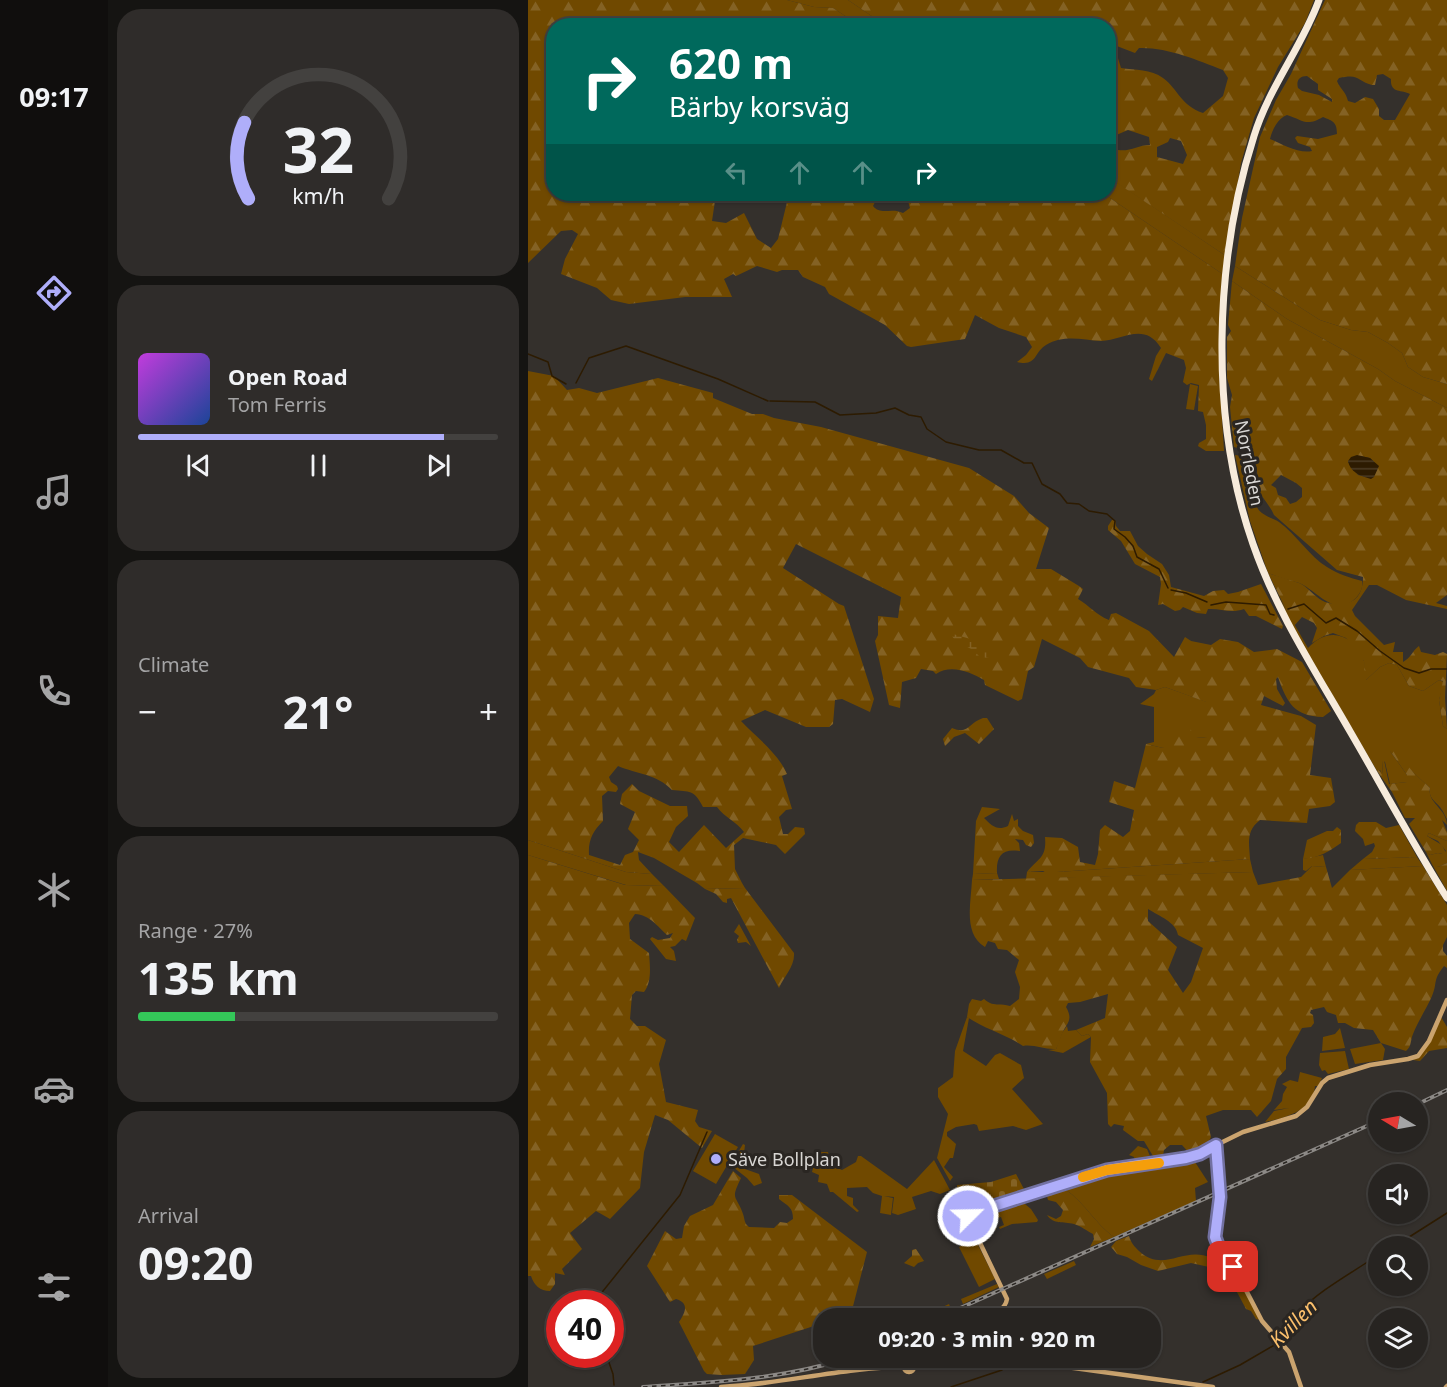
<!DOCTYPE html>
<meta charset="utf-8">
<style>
:root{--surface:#272421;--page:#2f2c2a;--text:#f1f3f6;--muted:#a4a4a5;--line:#43413f;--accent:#afaefa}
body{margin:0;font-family:"Noto Sans",sans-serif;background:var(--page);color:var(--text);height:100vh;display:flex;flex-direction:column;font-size:22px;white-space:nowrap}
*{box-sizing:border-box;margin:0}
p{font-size:20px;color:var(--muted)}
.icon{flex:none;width:33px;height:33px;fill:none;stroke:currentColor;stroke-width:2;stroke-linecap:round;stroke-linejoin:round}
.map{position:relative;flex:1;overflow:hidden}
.panel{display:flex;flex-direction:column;gap:9px;padding:9px;background:#151412;width:420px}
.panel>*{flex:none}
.guide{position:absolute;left:18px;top:18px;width:570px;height:183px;border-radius:24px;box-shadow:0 2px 4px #0004,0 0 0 2px var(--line);background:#00695c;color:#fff;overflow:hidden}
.needle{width:39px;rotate:280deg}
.fabs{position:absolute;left:840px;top:1092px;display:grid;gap:12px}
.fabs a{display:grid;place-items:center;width:60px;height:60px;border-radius:50%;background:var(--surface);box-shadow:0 2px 4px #0004,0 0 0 2px var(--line);font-size:30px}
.speed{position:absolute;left:18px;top:1290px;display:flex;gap:12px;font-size:30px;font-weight:700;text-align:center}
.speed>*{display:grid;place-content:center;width:78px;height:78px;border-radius:50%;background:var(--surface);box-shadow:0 2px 4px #0004,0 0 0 2px var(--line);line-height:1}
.speed .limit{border:9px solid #d22;background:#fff;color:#111}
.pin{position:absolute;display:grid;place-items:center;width:51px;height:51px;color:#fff;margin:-26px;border-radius:12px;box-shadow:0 3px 9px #0006}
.me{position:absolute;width:66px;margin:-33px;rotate:67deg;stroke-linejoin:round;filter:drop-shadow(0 0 4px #0008)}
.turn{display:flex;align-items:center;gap:21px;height:126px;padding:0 24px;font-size:27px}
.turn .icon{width:78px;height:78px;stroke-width:2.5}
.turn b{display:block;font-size:42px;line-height:51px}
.lanes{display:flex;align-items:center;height:57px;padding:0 24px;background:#0003;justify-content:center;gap:30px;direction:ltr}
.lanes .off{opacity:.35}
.big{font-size:45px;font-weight:700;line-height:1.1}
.panel .widget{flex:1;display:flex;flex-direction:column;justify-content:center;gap:9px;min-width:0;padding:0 21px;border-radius:24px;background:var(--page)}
.panel .dial{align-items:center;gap:0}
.dial svg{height:156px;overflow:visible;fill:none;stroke:var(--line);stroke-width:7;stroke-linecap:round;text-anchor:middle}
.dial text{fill:var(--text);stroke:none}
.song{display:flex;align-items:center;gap:18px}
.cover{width:72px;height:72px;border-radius:9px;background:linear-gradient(135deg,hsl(290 70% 55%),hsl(220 70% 35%))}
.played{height:6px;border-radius:3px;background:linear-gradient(90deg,var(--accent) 85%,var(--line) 85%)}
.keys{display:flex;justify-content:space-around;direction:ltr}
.heat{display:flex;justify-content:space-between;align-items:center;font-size:33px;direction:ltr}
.charge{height:9px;border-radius:4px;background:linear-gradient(90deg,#34c759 27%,var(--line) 0)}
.trip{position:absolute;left:285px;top:1308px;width:348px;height:60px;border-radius:24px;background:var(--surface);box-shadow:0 2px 4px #0004,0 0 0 2px var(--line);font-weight:700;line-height:60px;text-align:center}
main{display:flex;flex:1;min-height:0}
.dock{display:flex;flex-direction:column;width:108px;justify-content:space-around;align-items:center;background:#100e0d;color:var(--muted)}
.dock .icon{width:42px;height:42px}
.dock .active{color:var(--accent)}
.dock b{font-size:27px;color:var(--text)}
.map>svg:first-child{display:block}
.green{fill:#704900}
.forest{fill:url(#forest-firs);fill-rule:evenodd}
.wetland{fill:url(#wetland-marsh)}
.cemetery{fill:url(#cemetery-stones)}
.water{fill:url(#water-rules)}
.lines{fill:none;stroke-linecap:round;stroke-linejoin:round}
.stream{stroke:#2d1b01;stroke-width:1.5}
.secondary{stroke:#cba46f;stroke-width:4.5}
.highway{stroke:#f7ebdb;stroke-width:7}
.rail-casing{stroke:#8c8986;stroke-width:4}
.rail{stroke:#2a2622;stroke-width:1.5;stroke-dasharray:4.5;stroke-linecap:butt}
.route-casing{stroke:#7271a2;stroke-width:15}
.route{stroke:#afaefa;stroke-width:10}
.slow{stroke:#f59e0b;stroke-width:10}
.poi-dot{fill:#afaefa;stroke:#2a2622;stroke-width:2}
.labels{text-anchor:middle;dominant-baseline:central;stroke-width:6;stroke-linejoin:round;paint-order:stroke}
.street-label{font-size:18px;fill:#d8d6d3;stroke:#2a2622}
.poi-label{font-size:18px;fill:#d8d6d3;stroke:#2a2622;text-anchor:start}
.water-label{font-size:20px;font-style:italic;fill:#fcc06c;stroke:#2a2622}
</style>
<main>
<nav class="dock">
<b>09:17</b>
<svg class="icon active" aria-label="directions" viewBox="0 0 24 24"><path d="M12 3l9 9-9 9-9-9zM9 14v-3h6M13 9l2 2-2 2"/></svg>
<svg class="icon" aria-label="music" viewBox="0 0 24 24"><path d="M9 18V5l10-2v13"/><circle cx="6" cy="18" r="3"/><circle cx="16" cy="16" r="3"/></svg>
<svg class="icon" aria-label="phone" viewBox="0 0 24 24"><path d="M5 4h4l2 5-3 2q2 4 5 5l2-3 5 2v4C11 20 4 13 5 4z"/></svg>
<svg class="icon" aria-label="climate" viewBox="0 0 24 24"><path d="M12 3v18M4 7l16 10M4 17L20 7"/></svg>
<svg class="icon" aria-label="car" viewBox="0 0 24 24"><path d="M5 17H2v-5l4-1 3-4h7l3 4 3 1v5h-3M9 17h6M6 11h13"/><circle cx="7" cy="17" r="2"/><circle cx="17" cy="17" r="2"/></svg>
<svg class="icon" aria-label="filters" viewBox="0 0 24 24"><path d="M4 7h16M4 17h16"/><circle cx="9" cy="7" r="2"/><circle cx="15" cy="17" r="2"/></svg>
</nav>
<section class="panel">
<div class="widget dial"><svg viewBox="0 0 100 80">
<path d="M14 69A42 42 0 1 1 86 69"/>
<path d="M14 69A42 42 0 0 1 12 30" stroke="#afaefa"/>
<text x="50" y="56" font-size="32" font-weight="700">32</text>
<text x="50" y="72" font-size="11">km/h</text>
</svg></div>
<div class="widget">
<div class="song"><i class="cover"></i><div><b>Open Road</b><p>Tom Ferris</p></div></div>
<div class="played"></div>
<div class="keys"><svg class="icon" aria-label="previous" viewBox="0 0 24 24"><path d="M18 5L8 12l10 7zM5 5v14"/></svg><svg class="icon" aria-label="pause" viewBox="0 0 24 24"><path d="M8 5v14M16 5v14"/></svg><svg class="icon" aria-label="next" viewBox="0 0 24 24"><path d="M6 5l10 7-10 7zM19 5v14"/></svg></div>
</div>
<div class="widget"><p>Climate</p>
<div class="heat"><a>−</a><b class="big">21°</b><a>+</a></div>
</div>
<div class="widget"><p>Range · 27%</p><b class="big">135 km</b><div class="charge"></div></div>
<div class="widget"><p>Arrival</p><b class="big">09:20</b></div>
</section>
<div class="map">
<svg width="919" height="1387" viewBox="0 0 919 1387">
<defs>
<pattern id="forest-firs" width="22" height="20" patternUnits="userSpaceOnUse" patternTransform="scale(1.5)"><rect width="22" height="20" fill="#704900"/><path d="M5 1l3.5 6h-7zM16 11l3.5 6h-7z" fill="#846224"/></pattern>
<pattern id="wetland-marsh" width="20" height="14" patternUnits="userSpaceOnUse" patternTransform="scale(1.5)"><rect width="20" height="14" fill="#704900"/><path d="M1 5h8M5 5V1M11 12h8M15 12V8" fill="none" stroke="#846224"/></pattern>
<pattern id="cemetery-stones" width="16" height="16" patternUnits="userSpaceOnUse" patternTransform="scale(1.5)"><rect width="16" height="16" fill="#704900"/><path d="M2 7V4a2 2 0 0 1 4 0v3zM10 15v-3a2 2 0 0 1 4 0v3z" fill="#846224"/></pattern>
<pattern id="water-rules" width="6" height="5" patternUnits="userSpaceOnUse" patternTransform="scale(1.5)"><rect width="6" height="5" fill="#2d1b01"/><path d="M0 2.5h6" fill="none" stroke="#4b3b25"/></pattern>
</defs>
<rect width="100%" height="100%" fill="#34302c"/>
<g class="green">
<path d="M259,0h61l37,25h-26l-26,-17 -19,-1z"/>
<path d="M581,177l117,79 -2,19 -120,-81h4z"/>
<path d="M707,266l85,54 31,10 17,2 20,11 14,10 6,14 15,10 24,7v24l-52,-27 -17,-12 -91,-50 -55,-38z"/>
<path d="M662,384l8,2 -4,24 -8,-1z"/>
<path d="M707,455l13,2c13,16 2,33 9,50 3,8 16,11 22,15 17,12 31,35 48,45 11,7 23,11 35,14 1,7 -1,11 -6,17 -22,21 -40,-9 -57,-15 -11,-3 -21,-6 -31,-10l-18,-52z"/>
<path d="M745,587l35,61c20,-22 45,-15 56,13 2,6 0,13 2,19l14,-13 9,-4 8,2 12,21 14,5 16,-11 5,2 -5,18 4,26 4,3v90c-2,-3 -3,-6 -5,-9 -5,-9 -14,-10 -12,-22l-40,-37 17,24v7l-17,2 -5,-22 -3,-2 1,16 -3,-6 -3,1 -85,-145z"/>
<path d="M637,687l42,15v36l-11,-1 -33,11 -17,-4 8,-2v-35l-14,-3 14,-10 2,-4z"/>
<path d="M901,833l18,8v22l-9,4 -6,-3 -6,-12 4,3 8,-2 4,1 4,-3 -8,-10 -11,-5z"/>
<path d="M0,840l98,32 26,2 12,12 -38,-1 -98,-30z"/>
<path d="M795,855l3,12 -14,-1 -6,5 -3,-1v-11z"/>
<path d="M889,857l6,9 -73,4 13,-11z"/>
<path d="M722,859l3,13 -227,7 1,-7h30z"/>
<path d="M469,873l2,6 -27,1 1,-6z"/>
<path d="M169,883h45l3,5 -40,1z"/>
<path d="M439,1017l2,1 -6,33 23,15 9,-11 5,-2 21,12 3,13 -12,11 31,35 -17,6 -13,-4 -34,5 -2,-6 -3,-1 -18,3 -9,5v4l9,8 -3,14h-3l-6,9 9,10 -3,4 -13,-23 11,-44 -10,-17v-9l15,-11 2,-26z"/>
<path d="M539,1026l1,5 8,-1 6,6 6,-2 3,3 -28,16 -15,-3 8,-1 6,-16z"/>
<path d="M812,1028l5,20 -23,3 1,-14 12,-3z"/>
<path d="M853,1043l4,6 -2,11 -28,4 -5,-15z"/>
<path d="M817,1051l4,18 -21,5 -3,-4 -3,1 -3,-6 1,-12z"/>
<path d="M772,1072l22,6 -4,8h-3c-2,25 -30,32 -50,36l9,-11 15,-3 -15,2 8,-9 1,-7 4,-7 -5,-3 8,-4 8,2z"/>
<path d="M187,1134l23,13 -22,37 -23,-13z"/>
<path d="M610,1146l9,3 5,12 -16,2 -2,-6 -5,-2z"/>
<path d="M289,1152h11l1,6 7,5 -1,4 7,3 14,-8 2,-6h3l46,33 27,-29 16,30 -10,4 -9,-3 -19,6 4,12 -18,6 -6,-2 2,-16 -10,-1 9,2 -2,17 -11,-2 2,-17 -9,-3 -6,-6 -20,1v8l6,2v7l6,6 -2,1 -24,-20h-3l-3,-8 -9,-2 1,-7 -7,-3z"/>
<path d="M665,1159l15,23 -13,6 1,13 -82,36c-20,-14 -31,-38 -53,-50l46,-14z"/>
<path d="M492,1200l11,9 7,11 -1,2 -25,2 -12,5 -1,-2 5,-2 -3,-8 -7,2 2,11 -24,-16 3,-3 17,-2z"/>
<path d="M426,1211l3,3v11l-6,13 -7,-6 -2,-13 10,-7 -3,6 2,4 3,-1 -1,-2 3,-3 -3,-3z"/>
<path d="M447,1239l20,40 -16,8 -20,-40z"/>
<path d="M546,1261l2,4 -29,14 -3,-5z"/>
<path d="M469,1284l2,3 -36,17 -2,-5z"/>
<path d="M421,1304l2,5 -21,9h-12z"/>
</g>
<g class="forest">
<path d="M0,0h259l27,7 19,1 26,17 -305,1v168h162l-4,27 14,2 18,-10 13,26 14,9 7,-9 11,-45h90l-6,12c8,10 18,1 30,7l7,-5 -4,-14 10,2 2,-2h186l120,81 -5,96 5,80h-18l-8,-5 1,-3 7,-4v-14l-3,-13 -5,-1 1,-26 -8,-2 -4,2 -4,-3 3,-14 -2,-8 -18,-7 -14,28 -3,-2 7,-23 5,-8c-17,-27 -39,-7 -60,-7 -18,-1 -37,-7 -55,4 -12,7 -9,22 -29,17l9,-7 6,-8 -6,-10 -27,-9 -24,-13 -10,24 -54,8 -4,-1 -22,-21 -56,-31 -4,-7 -22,-10 -5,-7h-16l-5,2 -20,-6 -21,10 -3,-2 -9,5 8,18h-47l-56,7 -18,-4 -14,-12 -36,-14 4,-15 13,-25 -6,-4 -11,1 -33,32z"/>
<path d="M320,0h466l-9,23 -27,44 -24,51 -13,45 -15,93 -118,-79 1,-126 8,4 4,13c14,2 30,1 42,10 16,12 17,27 40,35l20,-17 5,-18 -5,-8c-26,-10 -56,-23 -84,-22l-4,5 -26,-10 -1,-17 -223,-1zM600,130l21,7 1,8c-12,0 -20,7 -32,5l-5,-11 1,-3zM642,138l11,3 6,14 -4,9 -26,-7v-10l11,-5z"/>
<path d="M797,0h122v384l-24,-7 -15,-10 -6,-14 -14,-10 -20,-11 -17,-2 -31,-10 -85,-54 7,-48 18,-81 16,-37 15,-26zM855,74l8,5c-1,15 11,10 19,15l-15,26h-11l-5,-4v-7l-6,-10 -8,-2 -10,6 -7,-2c-3,-11 -8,-12 -11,-20l2,-3c21,-5 18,3 33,7h3l2,-10zM779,76l11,8v6l14,9v3l-13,-7 -17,-4 -4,-3c-2,-7 1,-12 9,-12zM759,115c16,5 19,12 36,2 10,4 14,5 14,17l-19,5 -21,-3 -2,2 3,5 12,4 2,4c-13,3 -30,-7 -42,-12 2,-9 8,-21 17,-24z"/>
<path d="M704,281l55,38 91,50 17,12 52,27v187l-11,8 11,3v3l-41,-9 -29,-15h-8l-17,25 3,6 29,29 11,-3 -2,10h10v10c8,-4 9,-11 16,-16l2,6 14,3 8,-3 4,2 -2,44 2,31 -4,-3 -4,-26 4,-19 -4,-1 -16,11 -14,-5 -12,-21 -8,-2 -9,4 -15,14 -1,-20 -18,-23 -13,-5 -9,3 -12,7 5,-15 -3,-5 -12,-6 -8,9 -26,-53c8,3 29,8 35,12 7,5 14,14 22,17 22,6 38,0 38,-25l-26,-7 -63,-55c-4,-10 -13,-18 -15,-25 -2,-15 -1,-24 -8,-38l-17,-5 -4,-40 2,-12 -5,-17v-41l4,-6 -3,-6zM832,456l10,2 5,5 1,8 -5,7 -13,-3 -10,-13 2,-2zM753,475l15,8 6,5v9l-6,5 -6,2 -4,-6 -8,-3 -2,-7 -5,-3z"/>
<path d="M0,371l26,5 13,14 12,-2 18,5 61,-15 55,15v5l39,16h11l11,4 47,9 148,41 45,28 15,17 20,15 -13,41h15l28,17 4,3 -5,10c12,7 18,16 31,21l2,-6 5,-1 33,18 25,26 11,-20 6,4 20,4 9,-6 18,3 16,10 23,-3 25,13 29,49 -8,6c-29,-1 -36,-14 -45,-40l-2,2 1,10 8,14 -2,3 -19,-10 -3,9 40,11 15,9 -6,50 21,3 4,24 -5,4 -21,3 -2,14 -47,-3c-14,11 -11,22 -10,39l-193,13 -3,5 -11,-6 -16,1c11,-14 20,-14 18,-35l17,1 16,9 2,15 15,3 3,-11 2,-24 5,-5 18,12 7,-6 4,-21 -25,-8 5,-21 21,7 11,-44 17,4 22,-26 11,15 11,1 -1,-36 -41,-15 -9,3 -20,-3 -7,-9 -41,-11 -8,-9 -38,-19 -8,28 -6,4 -6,28 -4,2 -33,-16 -1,-5c-14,-8 -33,-16 -48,-6l-3,-3 -12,-2 -5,9 -14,4 -2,26 -11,-3 -14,-64 3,-6v-19l20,2 3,-21 -105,-53 -13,24 56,36 5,2 30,93 -4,13 -28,-13 -7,1 -2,24 -4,3h-23l-41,-17 -24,11c15,16 37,32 46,53l-5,2 10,33 -6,1 -7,7 4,17h5l7,-7 9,1 1,6 -20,20 -9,-9 -33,-7 -9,7 1,24 7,14h-45l-43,-25 -16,-6 1,8 13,14 -26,-2 -98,-32zM90,766c19,8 39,8 54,24 18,2 22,-1 31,17h14c8,11 19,14 27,25l-18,16 -22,-23 -25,27 -10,-10 7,-15 12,-11 -1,-10h-17l-31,-15 -7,-7 -10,10 -2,10 15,8 -7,17 11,11 -6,12 -8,3 -5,10 -31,-10c-1,-15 4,-24 14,-34l-1,-25 6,-5 8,1 2,-3 -1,-3 -6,-4 -2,-5z"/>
<path d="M584,520h3l1,6 4,5h10l8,15 9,8 15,10 7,11 2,12 33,9 9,-5 11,-1 4,4 10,-2 23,-8 22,42 -1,3 -26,-13h-7l-5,-7c-14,5 -23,-1 -36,0l-2,5 -9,-1 -14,-6 -3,3 -5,1 -12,-7 -5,1 3,-21 -1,-7 -25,-13 -14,-23 -13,-11v-4z"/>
<path d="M455,718h4l7,11 -15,15 -14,-11 -11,4 -9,9 -2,-7 9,-11c17,7 16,-5 31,-10z"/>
<path d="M862,745l23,27 17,16c-3,15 17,21 17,37l-5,-5 5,12v9l-18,-8 -2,3 15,9 5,10 -9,-2 -8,2 -4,-3 -17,-28 6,-6h-10l-13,-26 -15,-21 2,-1 4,4 -1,-14h2l5,24 18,-2v-7l-19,-27z"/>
<path d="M454,807l18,2 -16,9c8,8 13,13 24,8l4,-12 2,7 4,-2v7l5,5 10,4 1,8 -3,4 -5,-2 -3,-5 -8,-1 4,4 1,8c-18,-3 -24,5 -23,22l-24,1 3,-53z"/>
<path d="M831,822h17l10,6 13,-3 18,32 -54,2 9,-7 3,-6 -1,-3 -9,3 -2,-7 -8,-8 1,-6z"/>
<path d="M809,827l4,3v13c-13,9 -22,15 -38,16l4,-19 20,-9h6z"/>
<path d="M0,855l97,30 39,1 31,32 -9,23 -4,-2 -7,7 -5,1 4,4 2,10 -10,-2 -16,-20 2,-2 6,3 12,-2 3,-5 -6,2c-10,-9 -17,-20 -32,-21l-6,9 1,16 19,14c1,13 3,29 -5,39l-8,-1 -4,4 -2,24 7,7h8l21,14 -7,24 7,38 32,8 -3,11 4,6 13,4 -10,17 -34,-28 -13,-5 -11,37 -4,36 -30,31 -14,-8 -26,22 12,16 -20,20 3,6 -10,-2v11l-5,7c-10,0 -16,-6 -19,-15h-3z"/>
<path d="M906,863l4,4 9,-4v28l-15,-27z"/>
<path d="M784,866l14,1 6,21 18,-18 73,-4 24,39v32l-4,8v6l4,5v12l-3,-2c-12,15 -6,16 -12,30 -5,12 -14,25 -19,38 -3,7 -1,12 -7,17l-25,-8 -8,-13 -19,-2 -9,-5h-7l-2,-8 -9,-3 -3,-5 -13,3 -1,3 3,2 1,8 -3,4 -9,1 -16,29v12l-9,10 -6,22 -14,16 -6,-7h-28l-17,6 5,21 -2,4 5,3 -23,11 -9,-10h-12l-6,5 -2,11h-6l-12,-20h-6l-15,-11 1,-4 -10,-2 -3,3 -3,-3 -1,-31 -17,-31 1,-25 -3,-3 -6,2 -6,-6 29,-12 3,-24 -28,8 -12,1 -2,4c8,14 0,16 -4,27 -2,5 -3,10 -6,15 -11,1 -22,-5 -33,-3 -18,-12 -38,-17 -56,-29l2,-13 3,-5 9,2 3,-2c10,9 14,3 26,7l9,-7 1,-12 -5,-15 4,-12 -12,-10 -9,-1 -3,-6 -7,-2 -3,6c-22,-13 -14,-44 -13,-67l281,-8 5,13 43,-8zM620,909c11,7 28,13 30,26l25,13 -12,34 -8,11 -15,-23 9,-23 -29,-26z"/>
<path d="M217,888l49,65c1,13 -10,23 -15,35l-48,-90 -4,1v4l-4,-1 -7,-8 -11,-5z"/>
<path d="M211,924l12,22 -5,-4 -8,1 -1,-3 2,-4 -5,-4z"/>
<path d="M913,1017l6,10v21l-18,3 -9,10 -7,-1 5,-4z"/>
<path d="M215,1144l2,1 -3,23 17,6 3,9 -8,3 -7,-8 -14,-11 4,-13z"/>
<path d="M205,1171l8,7c-11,23 -5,16 2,36 2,6 1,9 6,13l25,1 6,-6 7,1 6,-4c0,-12 -5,-13 -14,-20v-4h13l75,57 -16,62 -15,4h-12l-1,5 -70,23 1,14 -9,14 -24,1 -14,-1 -3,-3 -25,-49c6,-9 11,-19 -3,-23l-6,3 -23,-36 18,-35 11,8 6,-1 2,-12 6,-10 23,-11z"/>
<path d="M533,1187c22,12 33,36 53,50l-24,10 4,-8 -1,-5c-6,-3 -12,-8 -19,-10 -11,-3 -20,1 -27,-9l9,4 5,-3 2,-6 -7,-8 -8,-2 -2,-8z"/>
<path d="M601,1236c2,7 5,10 10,15 25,23 45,-6 72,7 3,-1 6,-3 9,-3 9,1 34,55 40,65l-4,-1 -5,-8 -5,-2 -16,-30 -12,-10 -27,-6 -33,8 -17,-6 -14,-8 -10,-3 -6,-7 5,-6z"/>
<path d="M388,1249l8,12 -6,2 -4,4 -10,-4 8,-7v-6z"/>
</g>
<path class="wetland" d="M425,634l21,6 16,12 1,4 -4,2 -8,-2 -6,-6 -17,-9 -5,-6z"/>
<path class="cemetery" d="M488,1174l10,19 -33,10 -35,3 -1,-21 34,-3z"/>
<path class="water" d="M829,455l13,3 9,8 -5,11 -3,2c-11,-3 -21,-7 -23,-18l3,-4z"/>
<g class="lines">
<g class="stream">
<path d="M0,354l20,8 4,14 14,8"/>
<path d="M48,383l13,-25 37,-12 92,33 50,22"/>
<path d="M242,401l45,1 25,13 36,-2 19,-5 14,7 12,2 6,12 19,13 33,8h22l23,13h8l10,21 18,10 7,9 12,1 10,7 18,3 8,7 -1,8 11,8 8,9 4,11 22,12 9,19"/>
<path d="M643,590l15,3 21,9"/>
<path d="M683,605l15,-3 40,3 4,9 4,1"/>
<path d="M760,609l16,-5 22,19 10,-5 21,13 23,20 24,17 15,5 12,-4h16"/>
<path d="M867,1246l52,-33"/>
<path d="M69,1304l-2,-3 85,-106 27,-63"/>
<path d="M753,1340c7,-9 10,-20 18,-28 22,-23 53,-39 79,-57"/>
<path d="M78,1354l7,20 1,11"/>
<path d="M675,1382l37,-17 38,-22"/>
<path d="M423,1387l51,-17"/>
</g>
<g class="secondary">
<path d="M688,1145l4,43 -5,43 1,11 20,29 26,50 27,31 12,35"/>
<path d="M455,1318c10,-4 22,-7 24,-19l-38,-79v-6l4,-5 21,-4 106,-33 92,-15 51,-25 53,-16 11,-9 15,-24 6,-5 42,-13 38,-6 10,-3 11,-15 18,-41"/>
<circle cx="381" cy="1367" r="5"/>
<path d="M386,1367l76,-5 47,1 176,24"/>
<path d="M193,1387c61,-3 124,-20 183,-20"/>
<path d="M918,1387l1,-1"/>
</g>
<path class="highway" d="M791,0c-17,47 -50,87 -65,136 -40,125 -45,283 -1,408 23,67 63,128 98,189 32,55 62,111 96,165"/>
<defs>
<g id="rail">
<path d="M890,1104l29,-14"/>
<path d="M410,1318l440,-197"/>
<path d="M115,1387c70,-5 138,-7 205,-29"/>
</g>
</defs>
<use href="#rail" class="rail-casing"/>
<use href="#rail" class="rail"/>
</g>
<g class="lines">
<defs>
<path id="route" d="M440,1216l5,-7 21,-3 113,-36 79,-12 14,-4 16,-9 4,52 -5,40 3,8 15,22"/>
</defs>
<use href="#route" class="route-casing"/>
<use href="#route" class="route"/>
<path class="slow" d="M555,1177l24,-7 52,-7"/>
</g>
<circle class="poi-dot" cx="188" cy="1159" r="6"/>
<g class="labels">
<g class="street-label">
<text transform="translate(722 463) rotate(79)">Norrleden</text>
</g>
<g class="poi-label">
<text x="200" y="1159">Säve Bollplan</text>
</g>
<g class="water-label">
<text transform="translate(765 1323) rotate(-45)">Kvillen</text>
</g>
</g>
</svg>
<div class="fabs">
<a><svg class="needle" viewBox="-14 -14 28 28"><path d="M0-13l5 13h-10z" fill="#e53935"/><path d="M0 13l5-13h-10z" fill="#a4a4a5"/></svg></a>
<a><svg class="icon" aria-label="sound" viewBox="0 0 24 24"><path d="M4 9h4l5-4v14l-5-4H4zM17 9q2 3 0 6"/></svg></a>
<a><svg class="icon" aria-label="search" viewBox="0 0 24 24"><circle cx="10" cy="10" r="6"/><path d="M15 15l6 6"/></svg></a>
<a><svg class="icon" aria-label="layers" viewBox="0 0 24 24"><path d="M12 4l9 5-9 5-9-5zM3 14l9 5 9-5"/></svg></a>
</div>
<div class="speed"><div class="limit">40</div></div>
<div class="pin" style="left:705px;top:1267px;background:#d93025"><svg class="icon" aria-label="arrive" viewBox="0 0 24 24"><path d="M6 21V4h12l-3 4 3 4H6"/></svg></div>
<svg class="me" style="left:440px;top:1216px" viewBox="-20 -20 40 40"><circle r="17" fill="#afaefa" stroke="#fff" stroke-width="3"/><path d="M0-11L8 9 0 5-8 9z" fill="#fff"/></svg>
<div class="trip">09:20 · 3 min · 920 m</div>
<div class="guide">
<div class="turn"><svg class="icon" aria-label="right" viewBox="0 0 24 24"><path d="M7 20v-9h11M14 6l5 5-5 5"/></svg><div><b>620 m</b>Bärby korsväg</div></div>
<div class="lanes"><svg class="icon off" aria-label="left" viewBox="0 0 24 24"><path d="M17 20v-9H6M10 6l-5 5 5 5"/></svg><svg class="icon off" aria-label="ahead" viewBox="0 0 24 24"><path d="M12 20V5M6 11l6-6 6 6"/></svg><svg class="icon off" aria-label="ahead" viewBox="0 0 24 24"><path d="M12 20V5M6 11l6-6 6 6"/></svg><svg class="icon" aria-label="right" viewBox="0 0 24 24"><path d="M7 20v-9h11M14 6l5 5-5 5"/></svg></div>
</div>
</div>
</main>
